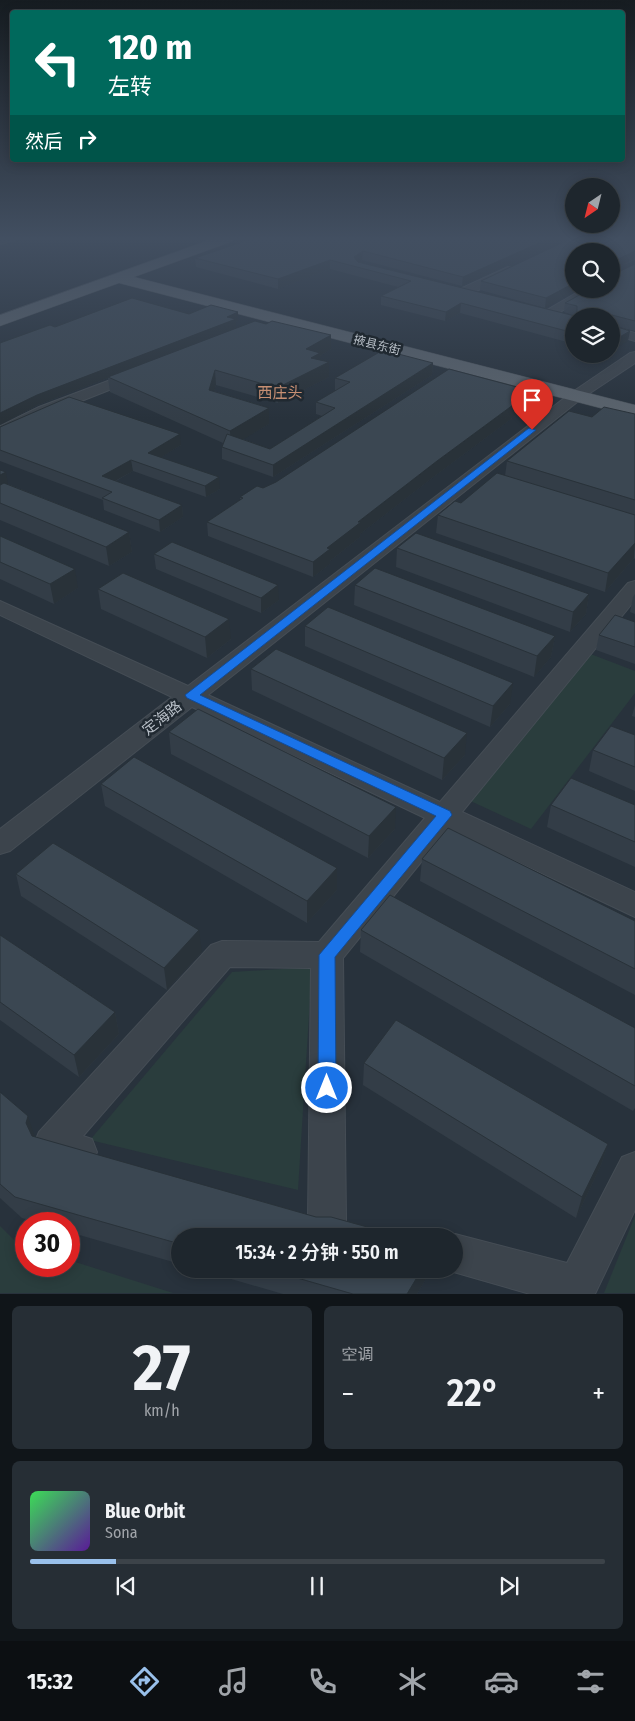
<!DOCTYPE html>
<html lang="zh">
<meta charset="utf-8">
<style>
:root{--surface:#1e262d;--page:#262e35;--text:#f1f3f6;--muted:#a1a5aa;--line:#3c4349;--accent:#99c0eb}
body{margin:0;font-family:"Fira Sans Condensed","Noto Sans SC",sans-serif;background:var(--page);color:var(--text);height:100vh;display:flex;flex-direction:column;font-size:19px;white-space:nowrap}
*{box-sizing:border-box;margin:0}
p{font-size:16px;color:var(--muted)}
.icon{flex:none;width:28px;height:28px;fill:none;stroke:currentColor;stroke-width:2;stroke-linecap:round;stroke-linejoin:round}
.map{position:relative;height:1294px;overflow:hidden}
.side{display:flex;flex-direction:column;gap:12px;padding:12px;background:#101519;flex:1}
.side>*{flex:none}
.banner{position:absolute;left:10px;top:10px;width:615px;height:152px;border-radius:5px;box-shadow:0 2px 12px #0003,0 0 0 1px var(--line);background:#00695c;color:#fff;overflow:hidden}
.needle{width:32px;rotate:215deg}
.tools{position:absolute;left:565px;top:178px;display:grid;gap:10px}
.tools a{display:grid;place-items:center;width:55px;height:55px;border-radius:50%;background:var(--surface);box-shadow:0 2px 12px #0003,0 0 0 1px var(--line);font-size:25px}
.speed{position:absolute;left:15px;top:1212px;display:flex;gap:10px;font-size:25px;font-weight:700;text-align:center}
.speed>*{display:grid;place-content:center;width:65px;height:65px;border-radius:50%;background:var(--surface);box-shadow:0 2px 12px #0003,0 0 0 1px var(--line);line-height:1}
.speed .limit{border:8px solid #d22;background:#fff;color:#111}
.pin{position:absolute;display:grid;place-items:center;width:42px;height:42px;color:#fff;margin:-51px -21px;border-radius:50% 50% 50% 0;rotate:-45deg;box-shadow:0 0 5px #0007}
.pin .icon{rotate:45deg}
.me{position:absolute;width:55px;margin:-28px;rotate:0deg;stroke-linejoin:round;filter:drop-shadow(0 0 4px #0008)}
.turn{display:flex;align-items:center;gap:18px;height:105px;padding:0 15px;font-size:22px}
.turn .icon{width:65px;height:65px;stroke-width:2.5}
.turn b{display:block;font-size:35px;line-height:42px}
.then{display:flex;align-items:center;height:48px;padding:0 15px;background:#0003;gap:10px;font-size:19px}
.big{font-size:38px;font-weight:600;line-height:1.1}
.side .tile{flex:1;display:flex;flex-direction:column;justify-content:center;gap:8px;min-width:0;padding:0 18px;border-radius:8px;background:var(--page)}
.side .dial{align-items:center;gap:0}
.dial b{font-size:65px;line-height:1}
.song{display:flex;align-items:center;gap:15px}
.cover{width:60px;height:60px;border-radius:8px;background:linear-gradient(135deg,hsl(130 70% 55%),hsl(270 70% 35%))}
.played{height:5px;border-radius:2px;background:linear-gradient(90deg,var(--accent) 15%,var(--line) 15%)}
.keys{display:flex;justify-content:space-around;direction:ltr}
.heat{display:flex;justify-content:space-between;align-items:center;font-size:28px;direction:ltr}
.side .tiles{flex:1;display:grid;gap:12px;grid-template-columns:1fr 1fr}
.tile:last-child{grid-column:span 2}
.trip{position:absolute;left:171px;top:1228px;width:292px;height:50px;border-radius:25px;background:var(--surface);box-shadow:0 2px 12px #0003,0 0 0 1px var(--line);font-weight:600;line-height:50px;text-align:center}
.menu{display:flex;height:80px;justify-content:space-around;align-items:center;background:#0c0f12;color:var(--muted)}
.menu .icon{width:35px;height:35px}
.menu .current{color:var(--accent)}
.menu b{font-size:22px;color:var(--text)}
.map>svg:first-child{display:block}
.green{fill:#2a3d3d}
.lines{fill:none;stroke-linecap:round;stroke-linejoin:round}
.minor-casing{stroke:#454d55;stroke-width:2}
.major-casing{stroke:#454d55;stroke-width:1}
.minor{fill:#3c444c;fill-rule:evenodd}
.major{fill:#5a636c;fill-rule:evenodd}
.wall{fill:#333d47}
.shaded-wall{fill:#293239}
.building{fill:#3b4752;stroke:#293239}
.route{fill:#1a73e8;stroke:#114b97}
.labels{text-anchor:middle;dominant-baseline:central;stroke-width:5;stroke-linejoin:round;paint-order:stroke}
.far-street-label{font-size:12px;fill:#b8bfc7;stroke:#202931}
.far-quarter-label{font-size:15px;fill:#c78f73;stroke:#202931}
.street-label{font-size:15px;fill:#b8bfc7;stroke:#202931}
</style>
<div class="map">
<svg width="635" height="1294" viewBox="0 0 635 1294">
<rect width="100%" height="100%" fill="#28323c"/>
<g class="green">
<path d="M588,653l47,18v22l-104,136 -67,-31z"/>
<path d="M312,967l-14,223 -208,-50 142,-168z"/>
<path d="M635,1216v77h-31z"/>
<path d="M0,1226l18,18 8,2v20h43v-6l104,33h-173z"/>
</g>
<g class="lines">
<defs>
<g id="minor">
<path d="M0,238h17l-2,2 -15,4z"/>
<path d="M508,267l4,1 2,3 -2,3 -44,21h-8l-2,-3 2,-3z"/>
<path d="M583,289h15l-46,28 -5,1 -7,-4z"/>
<path d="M611,326l24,7v8l-24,-7z"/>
<path d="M635,352v11l-54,36 -373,296 232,107 188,-219 7,-2v19l-173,212 173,80v25l-187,-88 -105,129 3,263 -5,14 -4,1 -24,-1 -5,-14 3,-253 -81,-1 -147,169 9,3 5,13 -5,13 -13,5 -40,-14 -5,-12 5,-12 172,-187 11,-4 97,1 106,-124 -233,-111 -182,144 -10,3v-25l172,-132 -172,-82v-14l188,85 383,-293 59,-40z"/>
<path d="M137,370l5,1 2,3 -2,3 -91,36 -51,24v-11l39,-19z"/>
<path d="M635,1152v58l-40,84h-65l-87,-25h12v-33h-5l5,-2 112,29 55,-106z"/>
</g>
<path id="major" d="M215,238h20l-2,3 -99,36 501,128v12l-516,-134 -119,43v-11z"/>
</defs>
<use href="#minor" class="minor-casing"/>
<use href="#major" class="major-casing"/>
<use href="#minor" class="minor"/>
<use href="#major" class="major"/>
</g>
<g class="wall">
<path d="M388,238h247v22l-23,10v5l23,-11v67l-60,-15 -11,-4 1,-9 46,-14v-38l-66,57 -65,-18 1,-9 84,-39 -2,-2 -101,46 -100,-26 -3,2 215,54v28l-114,-31 -15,8 -64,-16v-9l17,-9 -68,-18 -52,20 -82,-22 -1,-9z"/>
<path d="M238,312v9l-2,1v6l95,21 -11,7v4l9,17 -51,26 -62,-18 -2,6 55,17v16l-26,15 27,10 52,-33 -6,-2v-12l21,-12h-2v-12l98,-15 -1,12 -159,102 -51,-18v-12l1,-4 -113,-51 -2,-14 -70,27 -38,20v-82l189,-29z"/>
<path d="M532,391l-1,13 -95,71 -76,59v3l-30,24v3l-17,13 -105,-41 -1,-14 33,-22v-3z"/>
<path d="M635,414v145l-1,-1 -29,34 -169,-59 2,-18 23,-12 44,-27 2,-15 85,-44z"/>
<path d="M0,427l181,18 -20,12 59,32 -14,8 -73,-26 -17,10 66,24 1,12 -23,15 -56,-22 -1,-10 -103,-39z"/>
<path d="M0,470l8,14 121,48 3,20 -23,14 -109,-46z"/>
<path d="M0,536l78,52 -24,16 -54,-25z"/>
<path d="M397,548l192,46 -3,20 -16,18 -174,-65z"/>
<path d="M154,554l125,46 -18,13 -105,-44z"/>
<path d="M355,585l200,51 -4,21 -17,20 -180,-72z"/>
<path d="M98,589l133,50 -24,19 -106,-49z"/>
<path d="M635,594v20l-5,-2 3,-15z"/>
<path d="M635,622v42l-39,-14 3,-15z"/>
<path d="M305,626l205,78 -20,23 -185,-81z"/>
<path d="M251,669l214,86 -23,25 -190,-90z"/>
<path d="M635,705v12l-3,-1z"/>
<path d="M169,732l226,97 -27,29 -197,-104z"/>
<path d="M635,735v56l-46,-20 4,-21z"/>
<path d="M101,784l236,84v22l-30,33 -202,-117z"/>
<path d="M551,805h84v62l-88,-40z"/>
<path d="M422,859l213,62v74l-215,-114z"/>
<path d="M16,874l186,78 -35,38 -146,-94z"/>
<path d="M361,930l274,98v80l-2,3 -273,-159z"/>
<path d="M0,935l115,77 4,22 -40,43 -79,-57z"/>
<path d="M364,1063l244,81 -7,21 -25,53 -213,-133z"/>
<path d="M0,1092l35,45 145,99v28l-111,-32v-8h-27l-20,-6 -22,-20z"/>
<path d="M197,1269h235l-15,25h-134z"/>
</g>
<g class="shaded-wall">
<path d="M550,238h13v2l-101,46 1,-9z"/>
<path d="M363,251l-1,9 -8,6v-9z"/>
<path d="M635,251l-1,8 -23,12 1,-9z"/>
<path d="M330,260v9l-52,20v-10z"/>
<path d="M574,283v6h6l-35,19 1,-10z"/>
<path d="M461,303l-1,10 -15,8 1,-9z"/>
<path d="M238,312v9l-2,1v7l-128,48v1l-70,27 -38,20v-12l37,-18z"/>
<path d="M630,331l-2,10 -17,10v-9z"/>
<path d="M331,335v14l-11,7v11l9,-5v15l-51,26 -1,-15 29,-39z"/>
<path d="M433,363l-1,12 -159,102v-12z"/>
<path d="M215,370l1,15 -6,20 -1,-15z"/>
<path d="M532,391l-1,13 -95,71 -76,59v3l-30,24v3l-17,13v-15l14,-14 31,-26 79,-61z"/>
<path d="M269,408v16l-38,23 -1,-16z"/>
<path d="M180,434l1,11 -31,19 -2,-11z"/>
<path d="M131,460l2,11 -29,16 -2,-11z"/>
<path d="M6,472l3,18 -9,5v-20z"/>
<path d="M219,477l1,12 -14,8 -1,-11z"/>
<path d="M182,505l1,12 -23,15 -1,-12z"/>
<path d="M129,532l3,20 -23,14 -3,-19z"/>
<path d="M635,543l-1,15 -29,34 3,-19z"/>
<path d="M75,569l3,19 -24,16 -4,-20z"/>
<path d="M278,585l1,15 -18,13v-15z"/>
<path d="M589,594l-3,20 -16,18 3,-20z"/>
<path d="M229,619l2,20 -24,19 -2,-21z"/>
<path d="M555,636l-4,21 -17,20 3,-21z"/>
<path d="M513,683l-3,21 -20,23 3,-21z"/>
<path d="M467,733l-2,22 -23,25 2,-22z"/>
<path d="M396,807l-1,22 -27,29 1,-22z"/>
<path d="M337,868v22l-30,33v-22z"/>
<path d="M199,930l3,22 -35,38 -3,-22z"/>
<path d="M115,1012l4,22 -40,43 -5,-22z"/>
<path d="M28,1116l7,21 -3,8 -6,-22z"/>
<path d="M608,1144l-7,21 -25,53 6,-21z"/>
<path d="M422,1269h10l-15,25h-10z"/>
</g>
<g class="building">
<path d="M254,238h296l-87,39 -100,-26 -9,6 4,5 217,54h-1v17l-113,-30 -15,9 -65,-16 30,-15 -81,-21 -52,19 -83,-21z"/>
<path d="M570,238h65v13l-23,11v13l23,-11v57l-23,-6 -1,8v-7h-34v-10l-12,-3 25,-14h21v-38h-37v32l-28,15 -65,-17 87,-41z"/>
<path d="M132,298l57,16 22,-9 27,7 -11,5 9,2 -199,76 -37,18v-70l50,-18 5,2z"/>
<path d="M255,321l11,3 6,-3 59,14 -25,14 14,4 -9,5 18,4 -52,26 -62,-18 -6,20 60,18 -39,23 -122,-54z"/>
<path d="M611,325l19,6 -19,11z"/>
<path d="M383,350l50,13 -160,102 -51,-18 5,-13 43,15 65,-41 -19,-6 34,-20 -15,-4z"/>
<path d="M449,369l83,22 -95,70 -79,61h3l-34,26 3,1 -17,13 -106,-40 36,-24 -3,-1 17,-11 6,2 13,-6z"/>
<path d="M69,397l111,37 -32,19 71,24 -14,9 -74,-26 -29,16 80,29 -23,15 -57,-22 10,-6 -112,-42v-23z"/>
<path d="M604,407l31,7v86l-128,-39 62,-50 23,6z"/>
<path d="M0,470l6,2 -6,3z"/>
<path d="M497,473l138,42v28l-27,30 -170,-58 17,-14 6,2z"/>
<path d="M4,483l125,49 -23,15 -106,-44v-18z"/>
<path d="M416,533l173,61 -16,18 -176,-64z"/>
<path d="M0,536l75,33 -25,15 -50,-22z"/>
<path d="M172,542l106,43 -17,13 -107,-44z"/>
<path d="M375,568l180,68 -18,20 -182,-71z"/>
<path d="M123,573l106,46 -24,18 -107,-48z"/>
<path d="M328,607l185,76 -20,23 -188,-80z"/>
<path d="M615,615l20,7v25l-36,-12z"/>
<path d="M276,649l191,84 -23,25 -193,-89z"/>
<path d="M198,709l198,98 -27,29 -200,-104z"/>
<path d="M611,726l24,9v32l-42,-17z"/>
<path d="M134,757l203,111 -30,33 -206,-117z"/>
<path d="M571,778l64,27v37l-84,-37z"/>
<path d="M448,828l187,93v48l-213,-110z"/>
<path d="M53,843l146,87 -35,38 -148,-94z"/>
<path d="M390,895l245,133v58l-274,-156z"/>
<path d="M0,935l115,77 -41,43 -74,-53z"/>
<path d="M396,1020l212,124 -26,53 -218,-134z"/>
<path d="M0,1092l28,24 -2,7 6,13 284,81h15l69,19h-220v8l-165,-47 -15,-13z"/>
<path d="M266,1269h156l-15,25h-54z"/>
</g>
<linearGradient id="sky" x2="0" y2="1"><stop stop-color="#161c21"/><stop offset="0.57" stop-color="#424f61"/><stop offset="1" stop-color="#424f61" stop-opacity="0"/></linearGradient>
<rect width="635" height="419" fill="url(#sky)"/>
<path class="route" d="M529,428l7,2 -336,265 250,116 2,4 -117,142 1,131 -3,6 -6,2 -6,-2 -3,-6 1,-133 117,-139 -249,-118 -2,-3z"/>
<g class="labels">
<g class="far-street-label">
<text transform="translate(377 345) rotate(14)">掖县东街</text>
</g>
<g class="far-quarter-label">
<text x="280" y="393">西庄头</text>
</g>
<g class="street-label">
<text transform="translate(162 718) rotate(-38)">定海路</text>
</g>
</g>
</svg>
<div class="tools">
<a><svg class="needle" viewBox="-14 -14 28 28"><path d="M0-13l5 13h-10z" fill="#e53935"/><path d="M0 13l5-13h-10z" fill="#a1a5aa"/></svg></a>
<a><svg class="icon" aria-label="search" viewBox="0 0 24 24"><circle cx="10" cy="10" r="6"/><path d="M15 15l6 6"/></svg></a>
<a><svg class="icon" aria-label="layers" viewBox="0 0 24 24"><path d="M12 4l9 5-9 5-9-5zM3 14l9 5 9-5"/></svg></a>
</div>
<div class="speed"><div class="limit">30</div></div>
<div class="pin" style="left:532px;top:430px;background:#d93025"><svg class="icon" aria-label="arrive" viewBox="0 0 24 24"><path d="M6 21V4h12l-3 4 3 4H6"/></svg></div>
<svg class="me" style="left:327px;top:1088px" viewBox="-20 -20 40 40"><circle r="17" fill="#1a73e8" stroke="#fff" stroke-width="3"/><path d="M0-11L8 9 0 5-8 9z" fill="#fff"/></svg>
<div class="trip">15:34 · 2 分钟 · 550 m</div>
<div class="banner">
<div class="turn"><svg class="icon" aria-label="left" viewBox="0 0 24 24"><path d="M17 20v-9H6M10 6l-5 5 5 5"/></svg><div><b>120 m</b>左转</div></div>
<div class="then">然后<svg class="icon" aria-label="right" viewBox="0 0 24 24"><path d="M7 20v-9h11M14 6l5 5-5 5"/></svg></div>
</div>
</div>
<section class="side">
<div class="tiles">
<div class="tile dial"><b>27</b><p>km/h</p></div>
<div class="tile"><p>空调</p>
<div class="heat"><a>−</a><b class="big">22°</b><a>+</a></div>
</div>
<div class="tile">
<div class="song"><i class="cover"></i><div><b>Blue Orbit</b><p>Sona</p></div></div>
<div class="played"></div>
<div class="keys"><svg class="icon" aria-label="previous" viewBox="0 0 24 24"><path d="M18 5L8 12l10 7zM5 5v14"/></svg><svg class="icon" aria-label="pause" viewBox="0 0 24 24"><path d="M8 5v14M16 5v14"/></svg><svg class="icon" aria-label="next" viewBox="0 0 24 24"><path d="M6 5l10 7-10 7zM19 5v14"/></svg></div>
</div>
</div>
</section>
<nav class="menu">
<b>15:32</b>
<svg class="icon current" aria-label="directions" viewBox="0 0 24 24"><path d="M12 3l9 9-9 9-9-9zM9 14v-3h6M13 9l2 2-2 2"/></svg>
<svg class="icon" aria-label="music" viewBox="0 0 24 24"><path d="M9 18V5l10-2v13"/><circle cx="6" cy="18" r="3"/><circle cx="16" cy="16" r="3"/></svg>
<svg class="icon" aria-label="phone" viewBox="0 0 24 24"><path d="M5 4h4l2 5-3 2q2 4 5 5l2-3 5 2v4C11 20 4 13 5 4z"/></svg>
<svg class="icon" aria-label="climate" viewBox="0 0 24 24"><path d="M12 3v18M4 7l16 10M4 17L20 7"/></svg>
<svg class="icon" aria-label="car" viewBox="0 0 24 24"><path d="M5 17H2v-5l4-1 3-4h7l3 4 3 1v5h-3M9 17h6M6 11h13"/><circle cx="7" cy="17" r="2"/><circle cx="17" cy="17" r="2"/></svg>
<svg class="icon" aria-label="filters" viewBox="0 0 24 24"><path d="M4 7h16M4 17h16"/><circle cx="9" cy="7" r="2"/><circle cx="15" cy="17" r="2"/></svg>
</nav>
